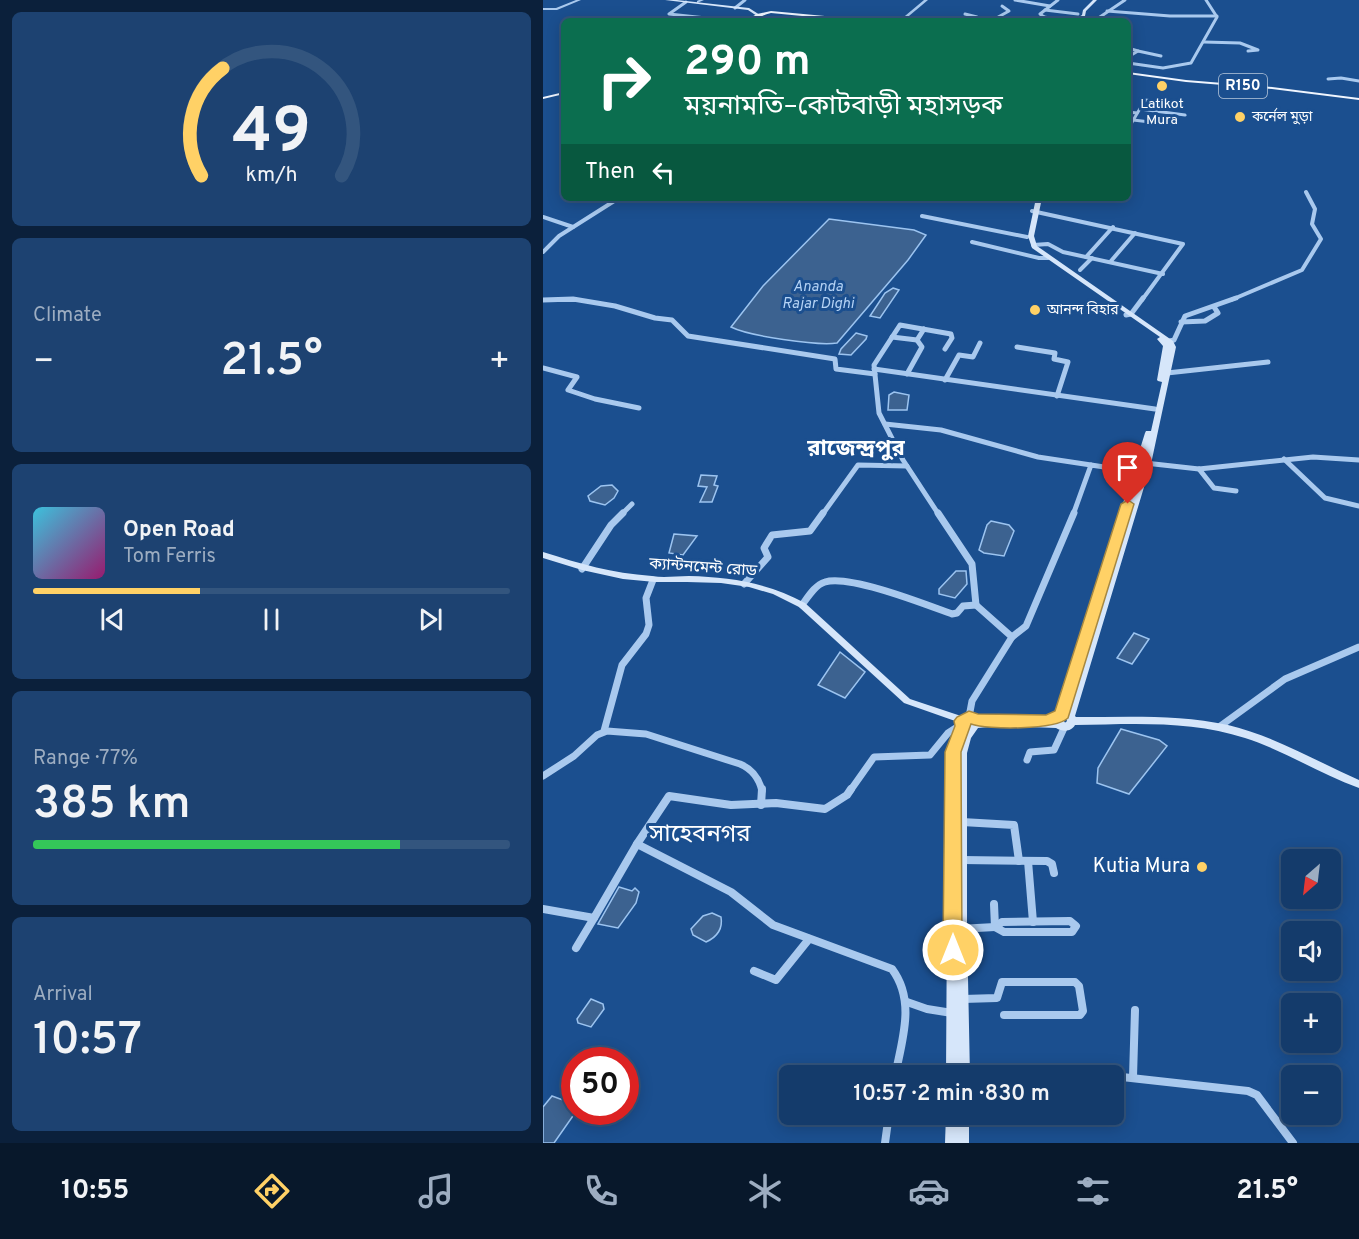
<!DOCTYPE html>
<meta charset="utf-8">
<style>
:root{--surface:#143b6b;--page:#1d4271;--text:#f1f3f6;--muted:#9dadc1;--line:#33557e;--accent:#ffd166}
body{margin:0;font-family:Overpass,"Noto Sans Bengali",sans-serif;background:var(--page);color:var(--text);height:100vh;display:flex;flex-direction:column;font-size:22px;white-space:nowrap}
*{box-sizing:border-box;margin:0}
p{font-size:20px;color:var(--muted)}
.icon{flex:none;width:33px;height:33px;fill:none;stroke:currentColor;stroke-width:2;stroke-linecap:round;stroke-linejoin:round}
.map{position:relative;flex:1;overflow:hidden}
.side{display:flex;flex-direction:column;gap:12px;padding:12px;background:#0b203b;width:543px}
.side>*{flex:none}
.top-card{position:absolute;left:18px;top:18px;width:570px;height:183px;border-radius:9px;box-shadow:0 3px 15px #0003,0 0 0 2px var(--line);background:#0b6e4f;color:#fff;overflow:hidden}
.needle{width:39px;rotate:208deg}
.fabs{position:absolute;left:738px;top:849px;display:grid;gap:12px}
.fabs a{display:grid;place-items:center;width:60px;height:60px;border-radius:9px;background:var(--surface);box-shadow:0 3px 15px #0003,0 0 0 2px var(--line);font-size:30px}
.speed{position:absolute;left:18px;top:1047px;display:flex;gap:12px;font-size:30px;font-weight:700;text-align:center}
.speed>*{display:grid;place-content:center;width:78px;height:78px;border-radius:50%;background:var(--surface);box-shadow:0 3px 15px #0003,0 0 0 2px var(--line);line-height:1}
.speed .limit{border:9px solid #d22;background:#fff;color:#111}
.pin{position:absolute;display:grid;place-items:center;width:51px;height:51px;color:#fff;margin:-62px -26px;border-radius:50% 50% 50% 0;rotate:-45deg;box-shadow:0 0 6px #0007}
.pin .icon{rotate:45deg}
.me{position:absolute;width:66px;margin:-33px;rotate:0deg;stroke-linejoin:round;filter:drop-shadow(0 0 4px #0008)}
.turn{display:flex;align-items:center;gap:21px;height:126px;padding:0 24px;font-size:27px}
.turn .icon{width:78px;height:78px;stroke-width:2.5}
.turn b{display:block;font-size:42px;line-height:51px}
.then{display:flex;align-items:center;height:57px;padding:0 24px;background:#0003;gap:12px;font-size:22px}
.big{font-size:45px;font-weight:600;line-height:1.1}
.side .tile{flex:1;display:flex;flex-direction:column;justify-content:center;gap:9px;min-width:0;padding:0 21px;border-radius:9px;background:var(--page)}
.side .dial{align-items:center;gap:0}
.dial svg{height:156px;overflow:visible;fill:none;stroke:var(--line);stroke-width:7;stroke-linecap:round;text-anchor:middle}
.dial text{fill:var(--text);stroke:none}
.song{display:flex;align-items:center;gap:18px}
.cover{width:72px;height:72px;border-radius:9px;background:linear-gradient(135deg,hsl(190 70% 55%),hsl(320 70% 35%))}
.played{height:6px;border-radius:3px;background:linear-gradient(90deg,var(--accent) 35%,var(--line) 35%)}
.keys{display:flex;justify-content:space-around;direction:ltr}
.heat{display:flex;justify-content:space-between;align-items:center;font-size:33px;direction:ltr}
.charge{height:9px;border-radius:4px;background:linear-gradient(90deg,#34c759 77%,var(--line) 0)}
.trip{position:absolute;left:236px;top:1065px;width:345px;height:60px;border-radius:9px;background:var(--surface);box-shadow:0 3px 15px #0003,0 0 0 2px var(--line);font-weight:600;line-height:60px;text-align:center}
.tab-bar{display:flex;height:96px;justify-content:space-around;align-items:center;background:#08182b;color:var(--muted)}
.tab-bar .icon{width:42px;height:42px}
.tab-bar .selected{color:var(--accent)}
.tab-bar b{font-size:27px;color:var(--text)}
main{display:flex;flex:1;min-height:0}
.map>svg:first-child{display:block}
.water{fill:#3c6290;stroke:#9cc4f0;stroke-width:1.5}
.lines{fill:none;stroke-linecap:round;stroke-linejoin:round}
.minor-far4{stroke:#a9c9ee;stroke-width:3}
.minor-far3{stroke:#a9c9ee;stroke-width:4}
.minor-far2{stroke:#a9c9ee;stroke-width:5}
.minor-far1{stroke:#a9c9ee;stroke-width:7}
.minor{stroke:#a9c9ee;stroke-width:8}
.tertiary{fill:#a9c9ee;fill-rule:evenodd}
.secondary{fill:#d6e6fa;fill-rule:evenodd}
.primary{fill:#f0f6ff;fill-rule:evenodd}
.route{fill:#ffd166;stroke:#a68842;stroke-width:1.5}
.poi-dot{fill:#ffd166;stroke:#1b4f8f;stroke-width:2}
.labels{text-anchor:middle;dominant-baseline:central;stroke-width:6;stroke-linejoin:round;paint-order:stroke}
.far-poi-label{font-size:14px;fill:#fff;stroke:#1b4f8f;text-anchor:start}
.shield{fill:#1b4f8f;stroke:#bbcadd;stroke-width:1.5}
.shield-label{font-size:15px;font-weight:bold;fill:#fff}
.far-water-label{font-size:15px;font-style:italic;fill:#b5d3f5;stroke:#1b4f8f}
.street-label{font-size:16px;fill:#fff;stroke:#1b4f8f}
.near-poi-label{font-size:20px;fill:#fff;stroke:#1b4f8f;text-anchor:end}
.district-label{font-size:22px;font-weight:bold;fill:#fff;stroke:#1b4f8f}
.near-quarter-label{font-size:24px;fill:#fff;stroke:#1b4f8f}
</style>
<main>
<section class="side">
<div class="tile dial"><svg viewBox="0 0 100 80">
<path d="M14 69A42 42 0 1 1 86 69"/>
<path d="M14 69A42 42 0 0 1 25 14" stroke="#ffd166"/>
<text x="50" y="56" font-size="32" font-weight="700">49</text>
<text x="50" y="72" font-size="11">km/h</text>
</svg></div>
<div class="tile"><p>Climate</p>
<div class="heat"><a>−</a><b class="big">21.5°</b><a>+</a></div>
</div>
<div class="tile">
<div class="song"><i class="cover"></i><div><b>Open Road</b><p>Tom Ferris</p></div></div>
<div class="played"></div>
<div class="keys"><svg class="icon" aria-label="previous" viewBox="0 0 24 24"><path d="M18 5L8 12l10 7zM5 5v14"/></svg><svg class="icon" aria-label="pause" viewBox="0 0 24 24"><path d="M8 5v14M16 5v14"/></svg><svg class="icon" aria-label="next" viewBox="0 0 24 24"><path d="M6 5l10 7-10 7zM19 5v14"/></svg></div>
</div>
<div class="tile"><p>Range · 77%</p><b class="big">385 km</b><div class="charge"></div></div>
<div class="tile"><p>Arrival</p><b class="big">10:57</b></div>
</section>
<div class="map">
<svg width="816" height="1143" viewBox="0 0 816 1143">
<rect width="100%" height="100%" fill="#1b4f8f"/>
<g class="water">
<path d="M286,219l85,11 12,5 -18,25 -71,83c-20,3 -88,-7 -106,-16l32,-41z"/>
<path d="M350,288l6,2 -19,28 -10,-2 15,-23z"/>
<path d="M313,333l11,3 -1,3 -15,16 -12,-1 2,-5z"/>
<path d="M351,392l15,3 -2,15h-19l1,-15z"/>
<path d="M158,475l16,1 -3,9 4,1 -6,16h-12l7,-15 -9,-1z"/>
<path d="M69,485l6,6 -4,7 -9,7 -15,-4 -2,-5 13,-10z"/>
<path d="M448,521l18,4 5,6 -10,25 -20,-3 -5,-3 8,-25z"/>
<path d="M131,534l23,2 -14,19 -14,-2z"/>
<path d="M413,571h10l1,13 -12,14 -16,-4v-5z"/>
<path d="M591,633l15,6 -17,25 -15,-6z"/>
<path d="M297,652l25,20 -20,26 -27,-13z"/>
<path d="M578,729l38,11 8,6 -38,48 -32,-11 1,-15z"/>
<path d="M76,887l13,4 3,-3 4,4 -3,11 -18,25 -20,-4z"/>
<path d="M169,913l9,4c2,12 -4,20 -15,25l-13,-7 -2,-6 12,-13z"/>
<path d="M48,999l12,5 1,5 -13,18 -13,-4 -1,-4z"/>
<path d="M9,1096l22,8 1,9 -21,30h-11v-36z"/>
</g>
<g class="lines">
<g class="minor-far4">
<path d="M472,0l35,6"/>
<path d="M143,2l-17,12 37,4h46"/>
<path d="M192,8l10,-8"/>
<path d="M502,10l33,4"/>
<path d="M564,11l63,5h47"/>
<path d="M422,14l12,3 -3,4"/>
<path d="M501,17l24,4"/>
<path d="M363,18l28,3"/>
<path d="M448,21l18,-10 -7,-5"/>
<path d="M493,21l8,-4 -4,-3 18,-14"/>
<path d="M551,21l31,-21"/>
<path d="M661,42l36,1 18,7 -10,1"/>
<path d="M585,48l10,3"/>
<path d="M585,57l10,-6 23,5"/>
<path d="M585,63l35,5 28,-5 26,-46 -11,-17"/>
<path d="M785,79l13,-1 18,3"/>
<path d="M597,109l45,6"/>
<path d="M585,112l9,1"/>
<path d="M590,120l43,5"/>
<path d="M588,124l14,-24 24,3"/>
</g>
<g class="minor-far3">
<path d="M489,211l151,33 -41,56"/>
<path d="M379,216l105,21"/>
<path d="M0,217l30,10"/>
<path d="M429,242l67,16h9"/>
<path d="M490,245l15,-1 15,8 100,22"/>
<path d="M0,252l16,-16 60,-38"/>
<path d="M543,257l27,-30"/>
<path d="M568,261l24,-28"/>
<path d="M537,270l12,-12"/>
<path d="M6,300h29"/>
<path d="M688,300l71,-30 19,-31 -9,-15 3,-15 -9,-17"/>
</g>
<g class="minor-far2">
<path d="M0,300l30,-1 42,7 40,12 17,2 16,16 147,23 1,10 39,5"/>
<path d="M583,315l5,-1 12,-16"/>
<path d="M638,322l24,-1 13,-8 -4,-6"/>
<path d="M349,337l25,3 7,-11"/>
<path d="M622,342l9,-2 11,-24 51,-18"/>
<path d="M474,347l38,6 -1,6 14,3 -11,34"/>
<path d="M0,368l34,9 -9,13 27,9 44,9"/>
<path d="M331,369l281,40"/>
<path d="M624,373l101,-11"/>
<path d="M364,374l15,-27 -5,-7"/>
<path d="M402,380l14,-25 14,2 7,-14"/>
<path d="M342,424l56,6 97,27 53,8"/>
<path d="M741,459l41,39 34,8"/>
<path d="M602,463l54,6 114,-12 46,3"/>
<path d="M656,469l15,19 22,3"/>
<path d="M78,515l11,-11"/>
<path d="M279,515l36,-50 49,1"/>
<path d="M396,515l-36,-55 -24,-47 -5,-48 26,-40 51,9 1,4 -7,11"/>
<path d="M530,515l18,-50 46,7"/>
</g>
<g class="minor-far1">
<path d="M395,513l34,51 4,41 36,32 -40,64 -3,16"/>
<path d="M39,569l29,-44 12,-12"/>
<path d="M201,584l24,-27 -4,-9 8,-13 38,-4 13,-18"/>
<path d="M259,605c6,-8 13,-20 23,-23 24,-8 102,23 127,32l5,-1 6,-7 13,-1"/>
<path d="M469,637l14,-11 48,-113"/>
<path d="M676,727l66,-48 74,-32"/>
<path d="M61,731l18,-66 24,-31 3,-9 -3,-27 7,-18"/>
<path d="M484,760l3,-8 24,-2 11,-24"/>
<path d="M0,776l31,-20 23,-21 10,-4 39,3 94,30c12,5 19,14 22,27"/>
<path d="M307,791l24,-34 56,-2 18,-22 14,-9"/>
</g>
<g class="minor">
<path d="M218,805l1,-16"/>
<path d="M419,822l52,3 5,36"/>
<path d="M94,844l32,-48 62,9 45,-2 49,6 22,-14 4,-6"/>
<path d="M419,860l85,1 5,3 2,9"/>
<path d="M485,861l5,61"/>
<path d="M451,904l1,23"/>
<path d="M0,909l51,9 43,-74 94,48 42,33 119,44c24,32 10,71 3,107"/>
<path d="M527,921l6,5 -4,6h-68l-9,-5 7,-5z"/>
<path d="M416,929l36,-2"/>
<path d="M33,948l18,-30"/>
<path d="M211,971l22,9 33,-41"/>
<path d="M420,999l34,-1 5,-16h73l4,4 4,25 -3,4h-76"/>
<path d="M364,1002l20,7 25,4"/>
<path d="M421,1067l66,2 80,7"/>
<path d="M570,1076l135,15 9,4 36,48"/>
<path d="M590,1077l2,-67"/>
<path d="M342,1143l4,-29"/>
</g>
<g class="tertiary">
<path d="M33,0h5l-24,10h-14v-2h13z"/>
<path d="M156,0h5l-7,3v-2z"/>
<path d="M381,0h4l-25,21h-4z"/>
</g>
<g class="secondary">
<path d="M122,0h12l72,8 11,7 -3,1 -9,-6z"/>
<path d="M550,0h4l-11,11 -1,5 -8,5h-5l10,-6 1,-5z"/>
<path d="M493,198h6l-8,38 3,10 136,95 3,6 -25,117 -76,252 1,1c51,0 102,-3 152,8 46,11 88,36 131,55v8c-39,-14 -74,-37 -114,-50 -54,-18 -113,-14 -170,-13 -4,7 -12,7 -19,3l-57,-2 -21,2 -7,10 -4,15v176l3,147h-24l2,-324 10,-26v-4l-54,-19 -105,-96 -26,-13 -24,-7 -28,-4 -34,-1h-32l-32,-3 -41,-9 -39,-12v-6c38,12 68,21 109,24 12,2 24,0 37,0 41,1 79,7 116,27l105,96 51,17c8,-5 15,-3 19,5l19,-3 54,2 2,-6 3,-3 87,-278 1,-2h5l11,-49 -4,-1 -1,-1 6,-34 -6,-7 3,-2 -128,-89 -4,-12zM601,461l-1,3 -55,179zM522,716l2,5 -2,2 -2,-4zM426,720l2,4 -3,2 -1,-4z"/>
<path d="M403,1114h23v29h-24z"/>
</g>
<g class="primary">
<path d="M228,11l97,9 2,1h-16l-83,-8c-9,2 -18,8 -27,8l13,-7z"/>
<path d="M585,72l58,8 86,7 87,11v2l-87,-11 -86,-7 -58,-8z"/>
<path d="M21,92v2l-21,5v-2z"/>
</g>
</g>
<path class="route" d="M585,500l6,4 -66,214c-13,12 -80,12 -97,6l-10,28 1,198 -3,6 -6,2 -7,-2 -3,-6 2,-198 10,-26 -1,-5 3,-4 12,-6 9,3 68,1 9,-4 66,-207z"/>
<g class="poi-dot">
<circle cx="619" cy="86" r="6"/>
<circle cx="697" cy="117" r="6"/>
<circle cx="492" cy="310" r="6"/>
<circle cx="659" cy="867" r="6"/>
</g>
<g class="labels">
<g class="far-poi-label">
<text x="619" y="104" text-anchor="middle">Latikot<tspan x="619" dy="16">Mura</tspan></text>
<text x="709" y="117">কর্নেল মুড়া</text>
<text x="504" y="310">আনন্দ বিহার</text>
</g>
<rect class="shield" x="676" y="74" width="48" height="24" rx="4.5"/>
<g class="shield-label">
<text x="700" y="86">R150</text>
</g>
<g class="far-water-label">
<text x="275" y="287">Ananda<tspan x="275" dy="17">Rajar Dighi</tspan></text>
</g>
<g class="street-label">
<text transform="translate(160 568) rotate(4)">ক্যান্টনমেন্ট রোড</text>
</g>
<g class="near-poi-label">
<text x="647" y="867">Kutia Mura</text>
</g>
<g class="district-label">
<text x="313" y="449">রাজেন্দ্রপুর</text>
</g>
<g class="near-quarter-label">
<text x="157" y="835">সাহেবনগর</text>
</g>
</g>
</svg>
<div class="fabs">
<a><svg class="needle" viewBox="-14 -14 28 28"><path d="M0-13l5 13h-10z" fill="#e53935"/><path d="M0 13l5-13h-10z" fill="#9dadc1"/></svg></a>
<a><svg class="icon" aria-label="sound" viewBox="0 0 24 24"><path d="M4 9h4l5-4v14l-5-4H4zM17 9q2 3 0 6"/></svg></a>
<a>+</a>
<a>−</a>
</div>
<div class="speed"><div class="limit">50</div></div>
<div class="pin" style="left:585px;top:504px;background:#d93025"><svg class="icon" aria-label="arrive" viewBox="0 0 24 24"><path d="M6 21V4h12l-3 4 3 4H6"/></svg></div>
<svg class="me" style="left:410px;top:950px" viewBox="-20 -20 40 40"><circle r="17" fill="#ffd166" stroke="#fff" stroke-width="3"/><path d="M0-11L8 9 0 5-8 9z" fill="#fff"/></svg>
<div class="trip">10:57 · 2 min · 830 m</div>
<div class="top-card">
<div class="turn"><svg class="icon" aria-label="right" viewBox="0 0 24 24"><path d="M7 20v-9h11M14 6l5 5-5 5"/></svg><div><b>290 m</b>ময়নামতি–কোটবাড়ী মহাসড়ক</div></div>
<div class="then">Then<svg class="icon" aria-label="left" viewBox="0 0 24 24"><path d="M17 20v-9H6M10 6l-5 5 5 5"/></svg></div>
</div>
</div>
</main>
<nav class="tab-bar">
<b>10:55</b>
<svg class="icon selected" aria-label="directions" viewBox="0 0 24 24"><path d="M12 3l9 9-9 9-9-9zM9 14v-3h6M13 9l2 2-2 2"/></svg>
<svg class="icon" aria-label="music" viewBox="0 0 24 24"><path d="M9 18V5l10-2v13"/><circle cx="6" cy="18" r="3"/><circle cx="16" cy="16" r="3"/></svg>
<svg class="icon" aria-label="phone" viewBox="0 0 24 24"><path d="M5 4h4l2 5-3 2q2 4 5 5l2-3 5 2v4C11 20 4 13 5 4z"/></svg>
<svg class="icon" aria-label="climate" viewBox="0 0 24 24"><path d="M12 3v18M4 7l16 10M4 17L20 7"/></svg>
<svg class="icon" aria-label="car" viewBox="0 0 24 24"><path d="M5 17H2v-5l4-1 3-4h7l3 4 3 1v5h-3M9 17h6M6 11h13"/><circle cx="7" cy="17" r="2"/><circle cx="17" cy="17" r="2"/></svg>
<svg class="icon" aria-label="filters" viewBox="0 0 24 24"><path d="M4 7h16M4 17h16"/><circle cx="9" cy="7" r="2"/><circle cx="15" cy="17" r="2"/></svg>
<b>21.5°</b>
</nav>
